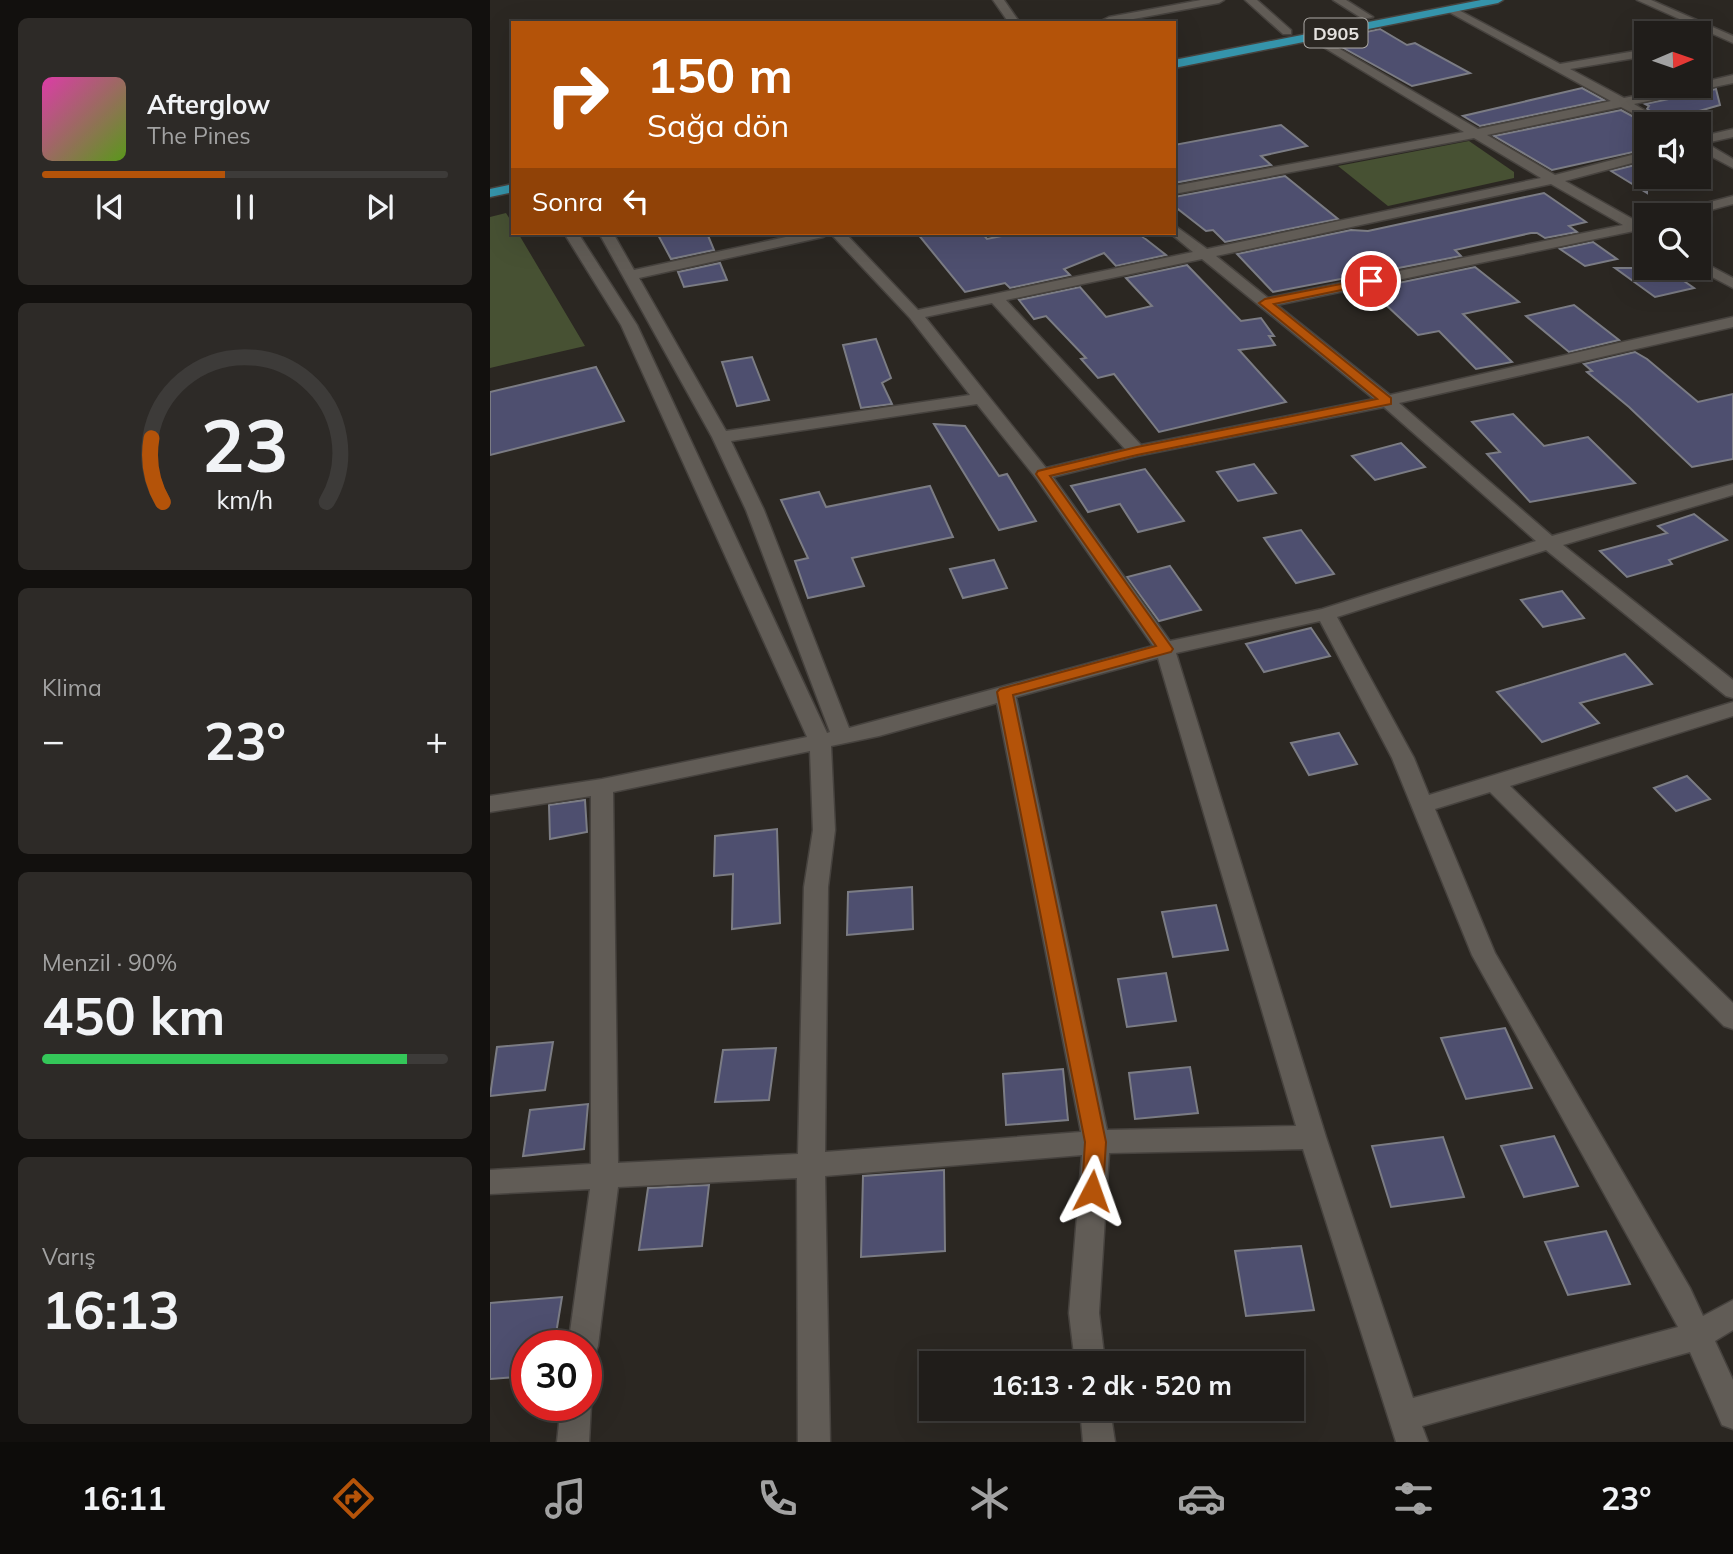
<!DOCTYPE html>
<html lang="tr">
<meta charset="utf-8">
<style>
:root{--surface:#201d1a;--page:#2d2a27;--text:#f1f3f6;--muted:#a2a2a2;--line:#3d3b39;--accent:#b45309}
body{margin:0;font-family:Mulish,sans-serif;background:var(--page);color:var(--text);height:100vh;display:flex;flex-direction:column;font-size:26px;white-space:nowrap}
*{box-sizing:border-box;margin:0}
p{font-size:23px;color:var(--muted)}
.icon{flex:none;width:38px;height:38px;fill:none;stroke:currentColor;stroke-width:2;stroke-linecap:round;stroke-linejoin:round}
.map{position:relative;flex:1;overflow:hidden}
.sheet{display:flex;flex-direction:column;gap:18px;padding:18px;background:#12100e;width:490px}
.sheet>*{flex:none}
.top-card{position:absolute;left:21px;top:21px;width:665px;height:214px;border-radius:0px;box-shadow:0 7px 28px #0002,0 0 0 2px var(--line);background:#b45309;color:#fff;overflow:hidden}
.needle{width:46px;rotate:88deg}
.buttons{position:absolute;left:1144px;top:21px;display:grid;gap:14px}
.buttons a{display:grid;place-items:center;width:77px;height:77px;border-radius:0px;background:var(--surface);box-shadow:0 7px 28px #0002,0 0 0 2px var(--line);font-size:35px}
.speed{position:absolute;left:21px;top:1330px;display:flex;gap:14px;font-size:35px;font-weight:700;text-align:center}
.speed>*{display:grid;place-content:center;width:91px;height:91px;border-radius:50%;background:var(--surface);box-shadow:0 7px 28px #0002,0 0 0 2px var(--line);line-height:1}
.speed .limit{border:10px solid #d22;background:#fff;color:#111}
.pin{position:absolute;display:grid;place-items:center;width:60px;height:60px;color:#fff;margin:-30px;border:4px solid #fff;border-radius:50%;box-shadow:0 2px 7px #0007}
.me{position:absolute;width:77px;margin:-38px;rotate:4deg;stroke-linejoin:round;filter:drop-shadow(0 0 5px #0008)}
.turn{display:flex;align-items:center;gap:24px;height:147px;padding:0 21px;font-size:32px}
.turn .icon{width:91px;height:91px;stroke-width:2.5}
.turn b{display:block;font-size:49px;line-height:60px}
.then{display:flex;align-items:center;height:66px;padding:0 21px;background:#0003;gap:14px;font-size:26px}
.big{font-size:52px;font-weight:700;line-height:1.1}
.sheet .tile{flex:1;display:flex;flex-direction:column;justify-content:center;gap:10px;min-width:0;padding:0 24px;border-radius:10px;background:var(--page)}
.sheet .dial{align-items:center;gap:0}
.dial svg{height:182px;overflow:visible;fill:none;stroke:var(--line);stroke-width:7;stroke-linecap:round;text-anchor:middle}
.dial text{fill:var(--text);stroke:none}
.song{display:flex;align-items:center;gap:21px}
.cover{width:84px;height:84px;border-radius:10px;background:linear-gradient(135deg,hsl(320 70% 55%),hsl(90 70% 35%))}
.played{height:7px;border-radius:4px;background:linear-gradient(90deg,var(--accent) 45%,var(--line) 45%)}
.keys{display:flex;justify-content:space-around;direction:ltr}
.heat{display:flex;justify-content:space-between;align-items:center;font-size:38px;direction:ltr}
.charge{height:10px;border-radius:5px;background:linear-gradient(90deg,#34c759 90%,var(--line) 0)}
.trip{position:absolute;left:429px;top:1351px;width:385px;height:70px;border-radius:0px;background:var(--surface);box-shadow:0 7px 28px #0002,0 0 0 2px var(--line);font-weight:700;line-height:70px;text-align:center}
.menu{display:flex;height:112px;justify-content:space-around;align-items:center;background:#0d0c0a;color:var(--muted)}
.menu .icon{width:49px;height:49px}
.menu .active{color:var(--accent)}
.menu b{font-size:32px;color:var(--text)}
main{display:flex;flex:1;min-height:0}
.map>svg:first-child{display:block}
.green{fill:#475133}
.building{fill:#4e4f6f;stroke:#7b7c84;stroke-width:2}
.lines{fill:none;stroke-linecap:round;stroke-linejoin:round}
.minor-casing{stroke:#46423e;stroke-width:3}
.major-casing{stroke:#46423e;stroke-width:3}
.minor{fill:#615c56;fill-rule:evenodd}
.major{fill:#3594ab;fill-rule:evenodd}
.route{fill:#b45309;stroke:#753606;stroke-width:2}
.labels{text-anchor:middle;dominant-baseline:central;stroke-width:7;stroke-linejoin:round;paint-order:stroke}
.shield{fill:#2b2722;stroke:#adaaa6;stroke-width:2}
.shield-label{font-size:18px;font-weight:bold;fill:#e5e2df}
</style>
<main>
<section class="sheet">
<div class="tile">
<div class="song"><i class="cover"></i><div><b>Afterglow</b><p>The Pines</p></div></div>
<div class="played"></div>
<div class="keys"><svg class="icon" aria-label="previous" viewBox="0 0 24 24"><path d="M18 5L8 12l10 7zM5 5v14"/></svg><svg class="icon" aria-label="pause" viewBox="0 0 24 24"><path d="M8 5v14M16 5v14"/></svg><svg class="icon" aria-label="next" viewBox="0 0 24 24"><path d="M6 5l10 7-10 7zM19 5v14"/></svg></div>
</div>
<div class="tile dial"><svg viewBox="0 0 100 80">
<path d="M14 69A42 42 0 1 1 86 69"/>
<path d="M14 69A42 42 0 0 1 9 41" stroke="#b45309"/>
<text x="50" y="56" font-size="32" font-weight="700">23</text>
<text x="50" y="72" font-size="11">km/h</text>
</svg></div>
<div class="tile"><p>Klima</p>
<div class="heat"><a>−</a><b class="big">23°</b><a>+</a></div>
</div>
<div class="tile"><p>Menzil · 90%</p><b class="big">450 km</b><div class="charge"></div></div>
<div class="tile"><p>Varış</p><b class="big">16:13</b></div>
</section>
<div class="map">
<svg width="1243" height="1442" viewBox="0 0 1243 1442">
<rect width="100%" height="100%" fill="#2b2722"/>
<g class="green">
<path d="M979,141l45,31v6l-126,28 -50,-40z"/>
<path d="M16,213l7,11v9h5l67,113 -95,22v-151z"/>
</g>
<g class="building">
<path d="M890,29l27,16 8,-2 55,30 -58,13 -83,-46z"/>
<path d="M1092,88l22,12 -124,26 -17,-10z"/>
<path d="M1226,89l4,16 -45,13 -10,1 -18,-10 2,-3 -4,-2z"/>
<path d="M1131,110l26,14v25l-95,21 -58,-34z"/>
<path d="M791,125l26,21 -46,10 10,9 -97,18v-38z"/>
<path d="M1157,162v31l-36,-22z"/>
<path d="M795,176l53,43 -113,23 -12,-12 -7,1 -32,-25v-9z"/>
<path d="M1054,193l42,29 -17,4 8,6 -32,6 -8,-5h-6l-76,17 6,6 -188,36 -36,-38 114,-24 17,1z"/>
<path d="M167,233h50l7,17 -43,9z"/>
<path d="M427,233h65l5,6 30,-6h134l-8,4 23,18 -50,11 -12,-13 -40,16 6,6 -60,13 -5,-5 -40,9z"/>
<path d="M1103,242l24,17 -32,7 -25,-17z"/>
<path d="M230,263l7,17 -43,7 -6,-15z"/>
<path d="M697,265l54,56 20,-3 13,18h-5l6,9 -36,5 47,52 -127,30 -45,-58 -16,4 -17,-19 5,-1 -40,-42 -12,3 -15,-19 61,-13 26,30 46,-11 -26,-28z"/>
<path d="M985,267l44,35 -56,12 49,48 -36,7 -37,-38 -21,4 -49,-46z"/>
<path d="M1125,268h50l29,20 -39,9z"/>
<path d="M1084,305l45,35 -50,12 -43,-36z"/>
<path d="M386,339l15,39 -9,5 10,21 -31,4 -18,-63z"/>
<path d="M1145,352l12,7 51,43 35,-8v65l-41,8 -63,-60 -42,-35 5,-1 -8,-7z"/>
<path d="M262,357l17,43 -32,6 -15,-44z"/>
<path d="M106,367l28,54 -134,34v-63z"/>
<path d="M1023,414l31,32 44,-9 47,46 -105,19 -43,-48 13,-2 -28,-30z"/>
<path d="M444,424l31,2 34,50 8,-2 29,47 -37,9z"/>
<path d="M911,443l24,24 -50,13 -23,-24z"/>
<path d="M764,464l22,29 -38,8 -21,-29z"/>
<path d="M655,469l39,52 -46,11 -18,-28 -32,8 -17,-26z"/>
<path d="M440,486l23,51 -101,21 12,28 -56,12 -13,-37 13,-3 -27,-58 38,-8 7,15z"/>
<path d="M1204,514l33,26 -58,20 3,4 -45,13 -27,-26 67,-18 -9,-7z"/>
<path d="M811,530l33,44 -38,9 -32,-45z"/>
<path d="M504,560l13,28 -44,10 -13,-29z"/>
<path d="M680,566l31,44 -42,11 -32,-44z"/>
<path d="M1072,591l22,27 -41,9 -22,-27z"/>
<path d="M821,628l19,28 -66,16 -18,-28z"/>
<path d="M1135,654l27,30 -72,19 19,20 -57,19 -45,-50z"/>
<path d="M849,733l18,31 -48,11 -18,-32z"/>
<path d="M1197,776l23,23 -34,12 -22,-23z"/>
<path d="M95,800l2,32 -37,7 -1,-34z"/>
<path d="M287,829l3,94 -48,6 1,-55 -19,2 1,-40z"/>
<path d="M422,887l1,42 -66,6 1,-43z"/>
<path d="M726,905l12,45 -55,7 -11,-45z"/>
<path d="M676,973l10,48 -49,6 -9,-48z"/>
<path d="M1015,1028l27,60 -66,11 -25,-61z"/>
<path d="M63,1042l-8,48 -55,6 7,-49z"/>
<path d="M286,1048l-7,52 -54,2 8,-52z"/>
<path d="M700,1067l8,46 -63,6 -6,-46z"/>
<path d="M573,1069l5,51 -62,5 -3,-51z"/>
<path d="M98,1104l-4,45 -61,7 7,-46z"/>
<path d="M1064,1136l24,50 -54,11 -23,-51z"/>
<path d="M953,1137l21,60 -73,10 -19,-61z"/>
<path d="M454,1170l1,81 -84,6 2,-81z"/>
<path d="M219,1185l-7,61 -63,4 9,-62z"/>
<path d="M1116,1231l24,53 -62,11 -23,-53z"/>
<path d="M811,1246l13,64 -68,6 -11,-65z"/>
<path d="M72,1297l-8,49h-27v30l-37,3v-76z"/>
</g>
<g class="lines">
<defs>
<g id="minor">
<path d="M503,0h11l16,23h-11z"/>
<path d="M711,0h23l-5,3 -107,20 -9,-3 6,-3z"/>
<path d="M755,0h12l34,30v4h-8z"/>
<path d="M843,0h13l27,17 -10,2z"/>
<path d="M1147,0h14l82,36v7z"/>
<path d="M961,6l109,58 87,-15v7l-77,13 54,29 60,-12h15v-3l34,-8v8l-99,21 34,20h-15l-32,-17 -134,28 68,40 92,-24v8l-82,22 73,41 9,-2 -1,12 -12,-1 -357,74 113,90 343,-78v10l-334,76 153,133 181,-52v11l-170,50 170,135v18l-7,-2 -180,-146 -209,67 77,141 15,37 304,-93v14l-223,70 223,217v26l-9,-3 -234,-234 -55,17 60,144 195,335 13,28 30,-16v30l-18,11 18,39v49l-11,-4 -32,-73 -268,74 6,16h-32l-93,-293 -194,4 -10,160 6,50h-30l-6,-50 13,-158 -257,21 5,266h-32l-1,-264 -179,9 -20,159 -4,10 -8,3v-13h-18l22,-157 -100,5v-24l101,-6v-368l-101,16v-16l112,-17 205,-42 -186,-412 -57,-92h14l59,92 190,408 3,-1 -84,-222 -34,-73 -113,-204h14l21,37 170,-37h41l73,77 275,-58 -23,-19h4v-8l33,24 334,-71 -67,-40 -300,56v-8l290,-54 -154,-93 -2,-2 6,-3 164,95 133,-28 -164,-90 -2,-2zM1061,184l72,41 -355,73 -52,-42zM340,233l80,85 60,77 -244,36 -87,-153 184,-41zM712,259l172,140 -233,46 -135,-145zM502,303l133,146 -79,19 -121,-151zM487,404l59,74 117,168 -304,82 -85,-218 -33,-69zM894,407l152,134 -214,68 -152,32 -117,-164 84,-21zM830,621l72,137 80,197 206,372 -265,71 -87,-261 -150,-484zM668,658l138,468 -189,4 -91,-433zM507,703l84,429 -256,20 3,-265 7,-57 -4,-84 48,-10zM320,751l3,79 -9,57 -6,267 -180,9 -5,-371z"/>
<path d="M1243,129v8l-27,6 27,16v9l-34,-18v-13z"/>
<path d="M1243,196v8l-41,11h-22l2,-3z"/>
<path d="M1209,260l34,18v10l-38,-20h4z"/>
<path d="M96,1394l5,11 -2,37h-32l4,-37h25z"/>
<path d="M590,1409h30l5,33h-32z"/>
</g>
<g id="major">
<path d="M991,0h22l-5,3 -324,65v-8z"/>
<path d="M23,184v8l-23,5v-8z"/>
</g>
</defs>
<use href="#minor" class="minor-casing"/>
<use href="#major" class="major-casing"/>
<use href="#minor" class="minor"/>
<use href="#major" class="major"/>
</g>
<path class="route" d="M881,278l6,3 -2,2 -101,21 117,94v6l-254,51 -87,21 123,173 -2,3 -158,43 93,447 -3,49 -3,6 -8,3 -7,-3 -3,-6 3,-49 -88,-450 3,-3 156,-43 -120,-172 2,-3 99,-24 240,-48 -118,-96 6,-4z"/>
<g class="labels">
<rect class="shield" x="814.5" y="18.5" width="63" height="29" rx="5"/>
<g class="shield-label">
<text x="846" y="33">D905</text>
</g>
</g>
</svg>
<div class="buttons">
<a><svg class="needle" viewBox="-14 -14 28 28"><path d="M0-13l5 13h-10z" fill="#e53935"/><path d="M0 13l5-13h-10z" fill="#a2a2a2"/></svg></a>
<a><svg class="icon" aria-label="sound" viewBox="0 0 24 24"><path d="M4 9h4l5-4v14l-5-4H4zM17 9q2 3 0 6"/></svg></a>
<a><svg class="icon" aria-label="search" viewBox="0 0 24 24"><circle cx="10" cy="10" r="6"/><path d="M15 15l6 6"/></svg></a>
</div>
<div class="speed"><div class="limit">30</div></div>
<div class="pin" style="left:881px;top:281px;background:#d93025"><svg class="icon" aria-label="arrive" viewBox="0 0 24 24"><path d="M6 21V4h12l-3 4 3 4H6"/></svg></div>
<svg class="me" style="left:602px;top:1191px" viewBox="-20 -20 40 40"><path d="M0-17L14 15 0 8-14 15z" fill="#b45309" stroke="#fff" stroke-width="4"/></svg>
<div class="trip">16:13 · 2 dk · 520 m</div>
<div class="top-card">
<div class="turn"><svg class="icon" aria-label="right" viewBox="0 0 24 24"><path d="M7 20v-9h11M14 6l5 5-5 5"/></svg><div><b>150 m</b>Sağa dön</div></div>
<div class="then">Sonra<svg class="icon" aria-label="left" viewBox="0 0 24 24"><path d="M17 20v-9H6M10 6l-5 5 5 5"/></svg></div>
</div>
</div>
</main>
<nav class="menu">
<b>16:11</b>
<svg class="icon active" aria-label="directions" viewBox="0 0 24 24"><path d="M12 3l9 9-9 9-9-9zM9 14v-3h6M13 9l2 2-2 2"/></svg>
<svg class="icon" aria-label="music" viewBox="0 0 24 24"><path d="M9 18V5l10-2v13"/><circle cx="6" cy="18" r="3"/><circle cx="16" cy="16" r="3"/></svg>
<svg class="icon" aria-label="phone" viewBox="0 0 24 24"><path d="M5 4h4l2 5-3 2q2 4 5 5l2-3 5 2v4C11 20 4 13 5 4z"/></svg>
<svg class="icon" aria-label="climate" viewBox="0 0 24 24"><path d="M12 3v18M4 7l16 10M4 17L20 7"/></svg>
<svg class="icon" aria-label="car" viewBox="0 0 24 24"><path d="M5 17H2v-5l4-1 3-4h7l3 4 3 1v5h-3M9 17h6M6 11h13"/><circle cx="7" cy="17" r="2"/><circle cx="17" cy="17" r="2"/></svg>
<svg class="icon" aria-label="filters" viewBox="0 0 24 24"><path d="M4 7h16M4 17h16"/><circle cx="9" cy="7" r="2"/><circle cx="15" cy="17" r="2"/></svg>
<b>23°</b>
</nav>
